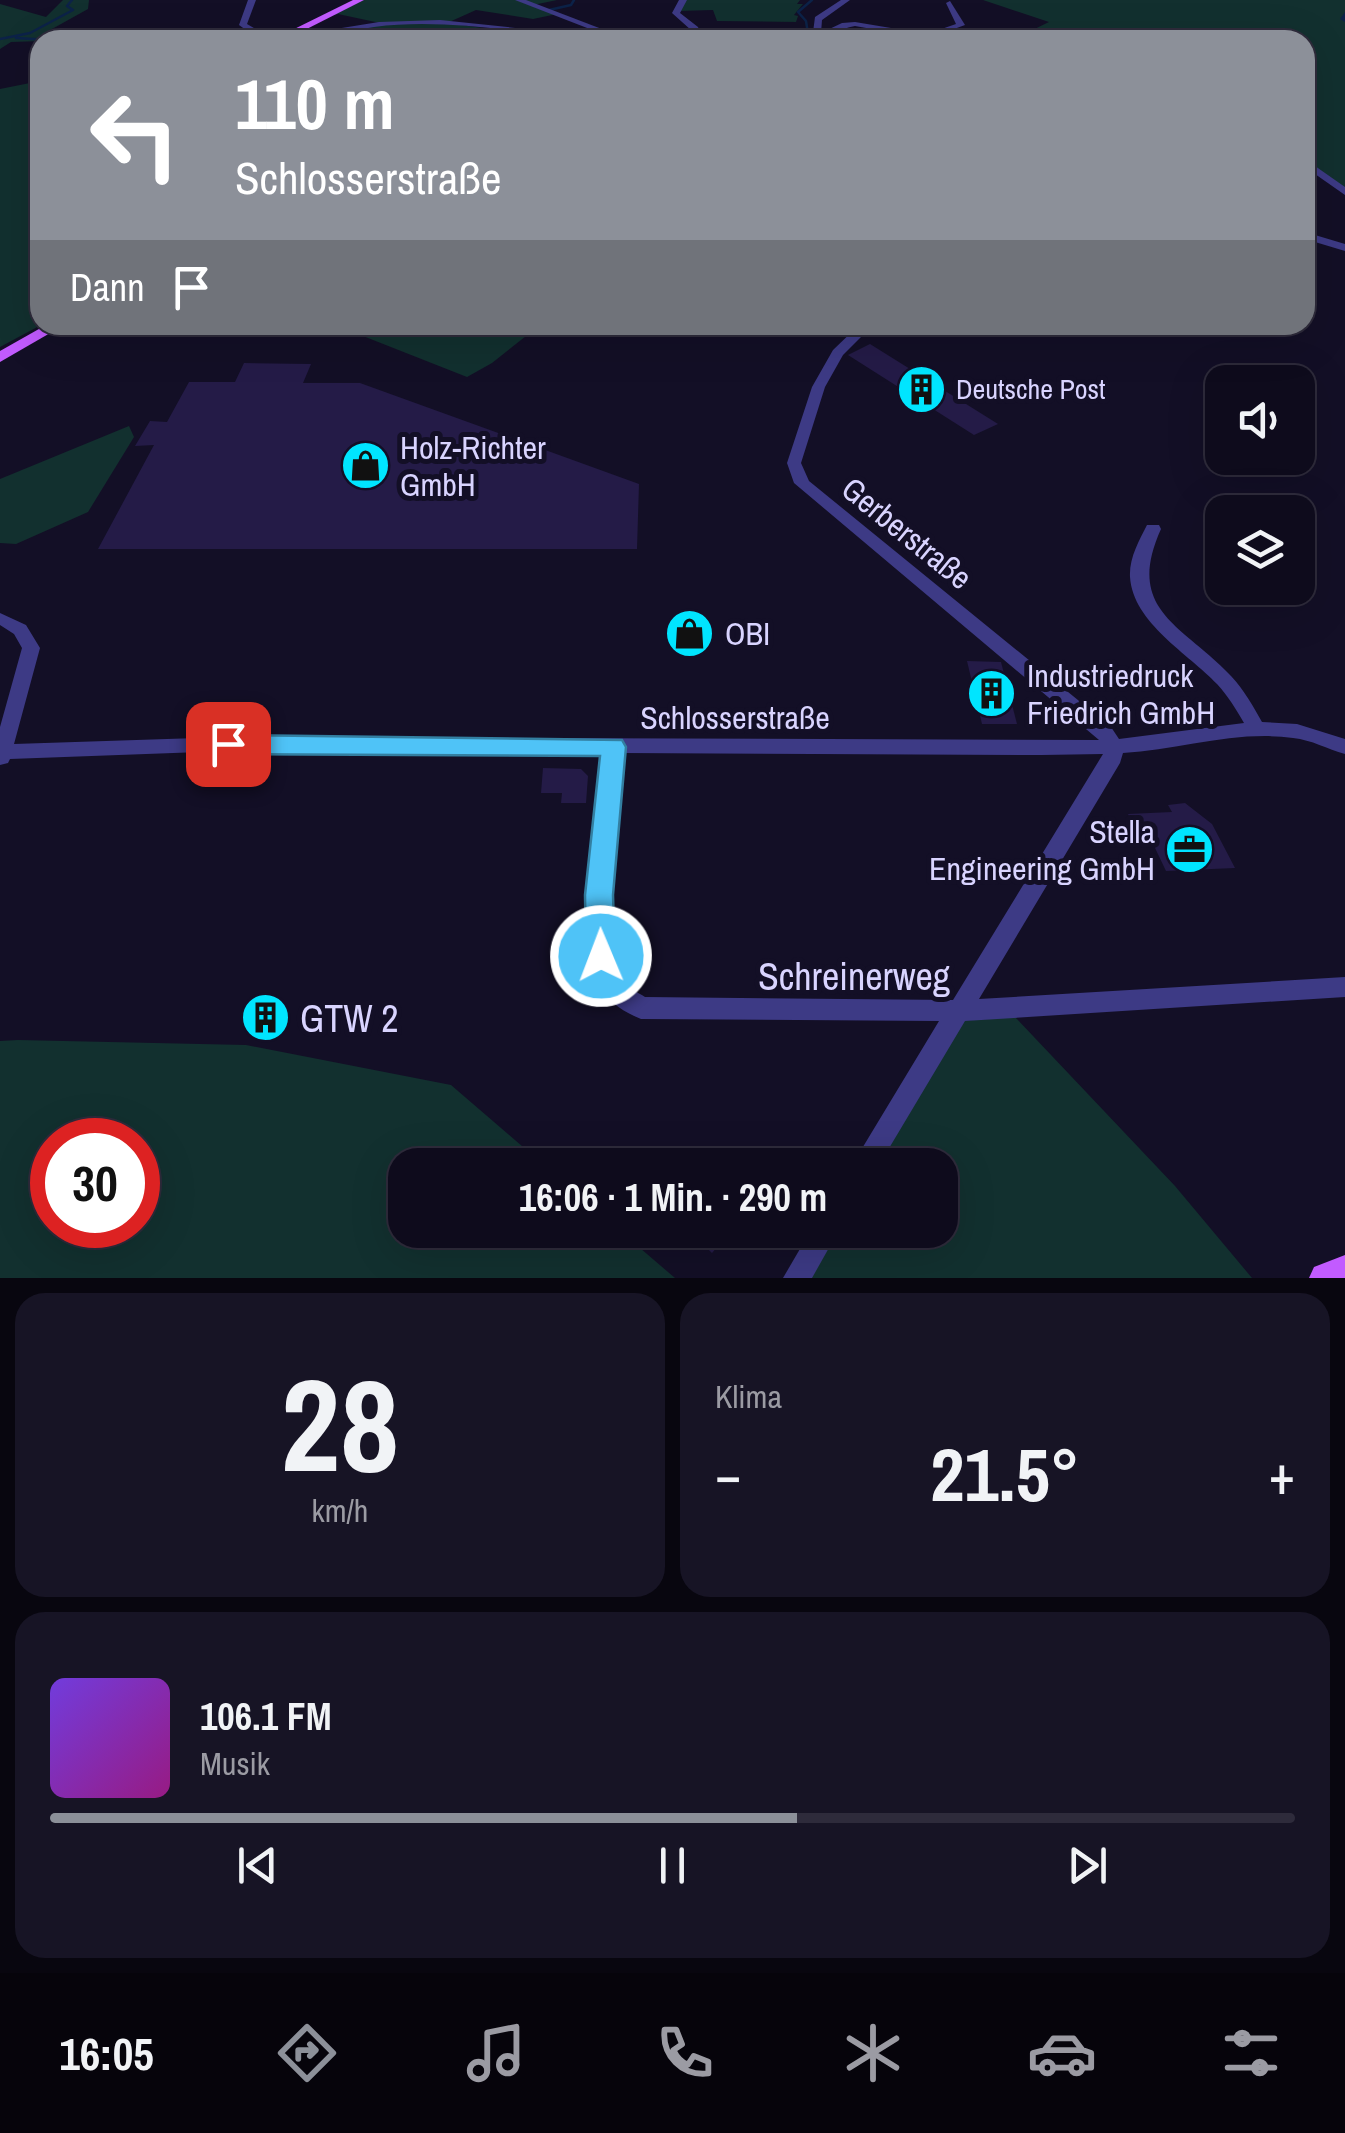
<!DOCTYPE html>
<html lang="de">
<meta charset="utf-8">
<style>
:root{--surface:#0e0b1c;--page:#171425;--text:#f1f3f6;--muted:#9b9ba3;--line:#2e2b3b;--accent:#8c9099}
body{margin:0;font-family:"Archivo Narrow",sans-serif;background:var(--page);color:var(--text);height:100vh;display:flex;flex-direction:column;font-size:38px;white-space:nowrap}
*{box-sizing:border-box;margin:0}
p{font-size:32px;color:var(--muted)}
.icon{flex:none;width:55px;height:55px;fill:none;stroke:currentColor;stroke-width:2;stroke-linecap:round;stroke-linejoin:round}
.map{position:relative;height:1278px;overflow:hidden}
.details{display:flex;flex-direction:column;gap:15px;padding:15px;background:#08060f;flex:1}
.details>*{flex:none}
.banner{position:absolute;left:30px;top:30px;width:1285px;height:305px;border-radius:30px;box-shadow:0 10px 40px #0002,0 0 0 2px var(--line);background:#8c9099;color:#fff;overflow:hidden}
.fabs{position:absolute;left:1205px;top:365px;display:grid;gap:20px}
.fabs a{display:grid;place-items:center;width:110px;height:110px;border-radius:20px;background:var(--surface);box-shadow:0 10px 40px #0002,0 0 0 2px var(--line);font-size:50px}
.speed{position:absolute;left:30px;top:1118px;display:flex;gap:20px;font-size:50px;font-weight:700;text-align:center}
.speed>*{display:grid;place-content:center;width:130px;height:130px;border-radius:50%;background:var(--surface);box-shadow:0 10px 40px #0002,0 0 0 2px var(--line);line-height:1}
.speed .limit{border:15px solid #d22;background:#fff;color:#111}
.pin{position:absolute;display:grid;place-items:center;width:85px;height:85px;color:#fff;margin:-42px;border-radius:20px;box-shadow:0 5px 15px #0006}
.me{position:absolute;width:110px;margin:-55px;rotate:359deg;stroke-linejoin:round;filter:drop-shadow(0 0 8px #0008)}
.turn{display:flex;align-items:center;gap:35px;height:210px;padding:0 40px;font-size:45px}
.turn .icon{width:130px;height:130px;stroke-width:2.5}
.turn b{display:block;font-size:70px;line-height:85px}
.then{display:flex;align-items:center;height:95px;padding:0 40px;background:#0003;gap:20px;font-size:38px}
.big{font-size:75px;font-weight:700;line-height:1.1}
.details .tile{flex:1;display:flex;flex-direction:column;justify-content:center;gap:15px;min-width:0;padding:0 35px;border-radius:30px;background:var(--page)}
.details .dial{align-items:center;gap:0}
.dial b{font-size:130px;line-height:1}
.song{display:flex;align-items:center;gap:30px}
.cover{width:120px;height:120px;border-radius:15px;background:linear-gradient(135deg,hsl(260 70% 55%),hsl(310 70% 35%))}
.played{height:10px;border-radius:5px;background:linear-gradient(90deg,var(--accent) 60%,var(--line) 60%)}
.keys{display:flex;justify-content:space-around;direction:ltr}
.heat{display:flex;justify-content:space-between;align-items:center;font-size:55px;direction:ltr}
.details .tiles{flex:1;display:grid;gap:15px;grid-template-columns:1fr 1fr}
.tile:last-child{grid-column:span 2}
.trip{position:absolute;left:388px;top:1148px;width:570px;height:100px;border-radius:30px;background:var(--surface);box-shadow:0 10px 40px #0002,0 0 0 2px var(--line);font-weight:700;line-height:100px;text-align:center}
.tabs{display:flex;height:160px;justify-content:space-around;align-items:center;background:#06040b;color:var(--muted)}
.tabs .icon{width:70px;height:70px}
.tabs .current{color:var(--accent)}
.tabs b{font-size:45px;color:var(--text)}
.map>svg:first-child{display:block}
.green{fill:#12302f;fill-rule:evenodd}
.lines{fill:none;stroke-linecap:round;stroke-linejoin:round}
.stream{stroke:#0c2248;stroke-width:2.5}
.river{fill:#0c2248;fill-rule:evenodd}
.building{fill:#241b47}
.minor{fill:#3d3a85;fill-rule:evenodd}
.major{fill:#c25bff;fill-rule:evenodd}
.route{fill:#4fc3f7;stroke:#337fa1;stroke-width:2.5}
.labels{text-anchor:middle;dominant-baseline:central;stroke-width:10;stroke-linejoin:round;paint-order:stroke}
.far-poi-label{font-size:28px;fill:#d9d4ff;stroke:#130f26;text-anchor:start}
.poi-label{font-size:32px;fill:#d9d4ff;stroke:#130f26;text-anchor:start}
.street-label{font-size:32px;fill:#d9d4ff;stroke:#130f26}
.near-street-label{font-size:38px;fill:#d9d4ff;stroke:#130f26}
.near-poi-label{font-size:38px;fill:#d9d4ff;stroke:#130f26;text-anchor:start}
</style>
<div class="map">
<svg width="1345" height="1278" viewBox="0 0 1345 1278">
<rect width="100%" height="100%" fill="#130f26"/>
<g class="green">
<path d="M63,0h26l-1,9 -45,25 29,6 -61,2 -11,7v-45l46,13z"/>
<path d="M364,0h193l-24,5 24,9 -24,5 -57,-9 -29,13 107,15 -261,2 87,-17 -42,-9 -15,4z"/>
<path d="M686,0h114l-3,4h6l-9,11 4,1 -2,6 -79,-1 -4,-11 -35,1z"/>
<path d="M983,0h362v189l-40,-27v-122h-293l37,-18z"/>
<path d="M40,81l1,244 -41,22v-258z"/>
<path d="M335,325h205l-48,38 -25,14z"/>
<path d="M129,426l5,11 -46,75 -72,32 -16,-1v-64z"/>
<path d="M1015,1017l160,169 77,92h-450l30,-48h108v-65h-69l89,-144z"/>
<path d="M18,1040l228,5 205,40 93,80h-139v65h214l56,48h-675v-237zM52,1140h86v85h-86z"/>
</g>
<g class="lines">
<g class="stream">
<path d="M549,10l22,-5 3,-5"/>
<path d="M16,38l35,2"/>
<path d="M0,39l30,-6 43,-23 -6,-4 5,-6"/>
<path d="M809,40l-3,-19 -8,-9 14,-12"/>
</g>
<path class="river" d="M1345,12v10l-5,-3z"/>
</g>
<g class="building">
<path d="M870,344l128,80 -24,11 -126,-80z"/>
<path d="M244,363l67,1 -8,19h57l279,101 -2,65h-539l56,-104 -19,1 15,-25 17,1 22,-40h46z"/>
<path d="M967,661l34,1 16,62h-35z"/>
<path d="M543,768l38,1 7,7 -2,27h-25l1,-10h-21z"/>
<path d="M1185,803l27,21 23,44 -69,3 -20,-42h-11l-7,-15 44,-2 -4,-7z"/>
<path d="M687,1230h49l-6,7v9l-13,1 -5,6 -7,-7 -11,1z"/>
</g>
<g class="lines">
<g class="minor">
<path d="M248,0h8l-9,24 14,8 31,4 87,-14 61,-2 190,20c-85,0 -170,-24 -256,-13 -45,6 -95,28 -135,-2z"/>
<path d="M515,0h11l81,31 -7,2z"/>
<path d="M679,0h8l-7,13 18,14 5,13h-8l-4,-10 -19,-17z"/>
<path d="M841,0h9l-28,20 -1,13 21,-10 13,-1 72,12 29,-10 -10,-21 4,-2 15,24 -41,15h-12l5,-3 -62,-11c-16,2 -27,14 -43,14l3,-23z"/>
<path d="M739,28l34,10 1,2c-17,0 -31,-8 -49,-5l1,5h-8v-9z"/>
<path d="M1305,159l40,28v8l-40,-28z"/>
<path d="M1305,232l40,12v7l-40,-12z"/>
<path d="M859,325h14l-30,30 -18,32 -24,76 8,18 302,246 8,12 125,-16c-8,-14 -16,-27 -27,-39 -28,-30 -84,-61 -87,-107 -1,-19 9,-36 17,-52h12l2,4c-37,82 22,96 70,147 13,14 22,30 31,46l35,2 48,15v15c-18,-5 -33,-14 -52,-16 -57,-8 -114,12 -170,15l-3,10 -141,236 366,-22v20l-380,24 -86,144h-27l87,-144 -298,-2c-13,-5 -30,-15 -38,-27 -33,-52 -7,-179 0,-239l-375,-2 -218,8 -2,4 -8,2v-38l22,-79 -8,-14 -14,-9v-12l26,12 14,23 -26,96 214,-7 871,3 -305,-257 -7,-20 25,-76 21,-37zM622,753l420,2 61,-1 -150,246 -308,-3c-8,-5 -19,-10 -25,-19 -24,-38 -3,-177 2,-225z"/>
<path d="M811,1230h28l-27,48h-29z"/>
</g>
<g class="major">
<path d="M353,0h11l-79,40h-13z"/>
<path d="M46,325h18l-64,37v-11z"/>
<path d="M1345,1255v23h-36l5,-11z"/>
</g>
</g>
<path class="route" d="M228,735l394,5 4,7 -13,148 2,61 -4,10 -10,3 -11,-3 -4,-10 -1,-61 15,-139 -372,-2 -9,-3 -3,-7 3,-6z"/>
<defs>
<symbol id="building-disc" viewBox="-11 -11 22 22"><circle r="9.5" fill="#00e5ff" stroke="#130f26"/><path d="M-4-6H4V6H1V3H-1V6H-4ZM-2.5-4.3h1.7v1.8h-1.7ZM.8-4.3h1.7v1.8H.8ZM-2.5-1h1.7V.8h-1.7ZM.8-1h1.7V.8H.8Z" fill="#111"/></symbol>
<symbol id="shop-disc" viewBox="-11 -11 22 22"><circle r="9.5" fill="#00e5ff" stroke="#130f26"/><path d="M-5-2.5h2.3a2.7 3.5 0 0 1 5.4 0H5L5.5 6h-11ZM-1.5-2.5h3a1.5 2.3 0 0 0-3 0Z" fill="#111"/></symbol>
<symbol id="office-disc" viewBox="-11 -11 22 22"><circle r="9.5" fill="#00e5ff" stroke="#130f26"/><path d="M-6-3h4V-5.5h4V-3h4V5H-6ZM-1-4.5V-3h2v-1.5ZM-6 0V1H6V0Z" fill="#111"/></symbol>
</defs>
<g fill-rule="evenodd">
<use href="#building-disc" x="894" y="362" width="55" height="55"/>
<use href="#shop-disc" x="338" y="438" width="55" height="55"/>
<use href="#shop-disc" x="662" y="606" width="55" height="55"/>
<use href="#building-disc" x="964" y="666" width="55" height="55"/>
<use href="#office-disc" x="1162" y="822" width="55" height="55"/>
<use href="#building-disc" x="238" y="990" width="55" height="55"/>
</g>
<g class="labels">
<g class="far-poi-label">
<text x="956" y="389">Deutsche Post</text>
</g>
<g class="poi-label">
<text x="400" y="447">Holz-Richter<tspan x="400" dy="37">GmbH</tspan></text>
<text x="725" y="633">OBI</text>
<text x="1027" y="675">Industriedruck<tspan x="1027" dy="37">Friedrich GmbH</tspan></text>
<text x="1155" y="831" text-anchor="end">Stella<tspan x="1155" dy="37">Engineering GmbH</tspan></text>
</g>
<g class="street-label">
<text transform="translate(907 533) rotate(39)">Gerberstraße</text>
<text x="735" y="717">Schlosserstraße</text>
</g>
<g class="near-street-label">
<text x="854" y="976">Schreinerweg</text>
</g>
<g class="near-poi-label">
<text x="300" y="1018">GTW 2</text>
</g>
</g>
</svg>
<div class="fabs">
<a><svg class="icon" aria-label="sound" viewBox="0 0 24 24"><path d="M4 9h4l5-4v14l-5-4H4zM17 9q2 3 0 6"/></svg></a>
<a><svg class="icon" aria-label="layers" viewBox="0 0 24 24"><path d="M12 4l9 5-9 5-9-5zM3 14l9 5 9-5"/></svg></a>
</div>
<div class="speed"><div class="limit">30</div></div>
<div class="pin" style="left:228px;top:744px;background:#d93025"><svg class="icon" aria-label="arrive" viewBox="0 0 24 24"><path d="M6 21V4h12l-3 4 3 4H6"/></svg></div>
<svg class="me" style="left:601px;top:956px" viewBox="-20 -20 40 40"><circle r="17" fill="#4fc3f7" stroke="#fff" stroke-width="3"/><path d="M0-11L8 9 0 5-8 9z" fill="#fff"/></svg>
<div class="trip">16:06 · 1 Min. · 290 m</div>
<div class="banner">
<div class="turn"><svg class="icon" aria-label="left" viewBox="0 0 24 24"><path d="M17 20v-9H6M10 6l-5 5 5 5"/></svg><div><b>110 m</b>Schlosserstraße</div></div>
<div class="then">Dann<svg class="icon" aria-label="arrive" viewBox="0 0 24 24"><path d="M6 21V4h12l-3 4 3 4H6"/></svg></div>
</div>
</div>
<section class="details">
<div class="tiles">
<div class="tile dial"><b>28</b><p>km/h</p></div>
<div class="tile"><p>Klima</p>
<div class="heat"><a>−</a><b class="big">21.5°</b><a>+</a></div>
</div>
<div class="tile">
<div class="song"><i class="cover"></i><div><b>106.1 FM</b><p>Musik</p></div></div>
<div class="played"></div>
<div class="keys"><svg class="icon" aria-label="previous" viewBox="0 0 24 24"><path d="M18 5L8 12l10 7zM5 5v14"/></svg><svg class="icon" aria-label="pause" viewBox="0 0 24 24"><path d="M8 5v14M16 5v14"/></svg><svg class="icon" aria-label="next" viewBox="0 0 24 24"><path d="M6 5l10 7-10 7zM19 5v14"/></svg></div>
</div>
</div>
</section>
<nav class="tabs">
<b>16:05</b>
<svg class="icon current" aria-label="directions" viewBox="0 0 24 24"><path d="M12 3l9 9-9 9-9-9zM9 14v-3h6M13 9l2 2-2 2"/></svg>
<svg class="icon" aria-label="music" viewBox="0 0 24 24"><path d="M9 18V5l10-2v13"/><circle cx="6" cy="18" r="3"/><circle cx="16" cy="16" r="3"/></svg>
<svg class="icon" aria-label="phone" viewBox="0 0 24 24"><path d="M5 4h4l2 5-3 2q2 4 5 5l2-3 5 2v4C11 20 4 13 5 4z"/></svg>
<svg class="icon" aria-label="climate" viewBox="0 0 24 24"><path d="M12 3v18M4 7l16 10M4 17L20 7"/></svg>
<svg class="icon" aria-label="car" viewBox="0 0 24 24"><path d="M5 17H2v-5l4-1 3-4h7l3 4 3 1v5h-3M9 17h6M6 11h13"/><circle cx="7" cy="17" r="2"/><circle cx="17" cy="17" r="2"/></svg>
<svg class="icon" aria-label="filters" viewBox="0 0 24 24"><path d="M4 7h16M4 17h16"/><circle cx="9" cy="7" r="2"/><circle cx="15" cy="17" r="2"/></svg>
</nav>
